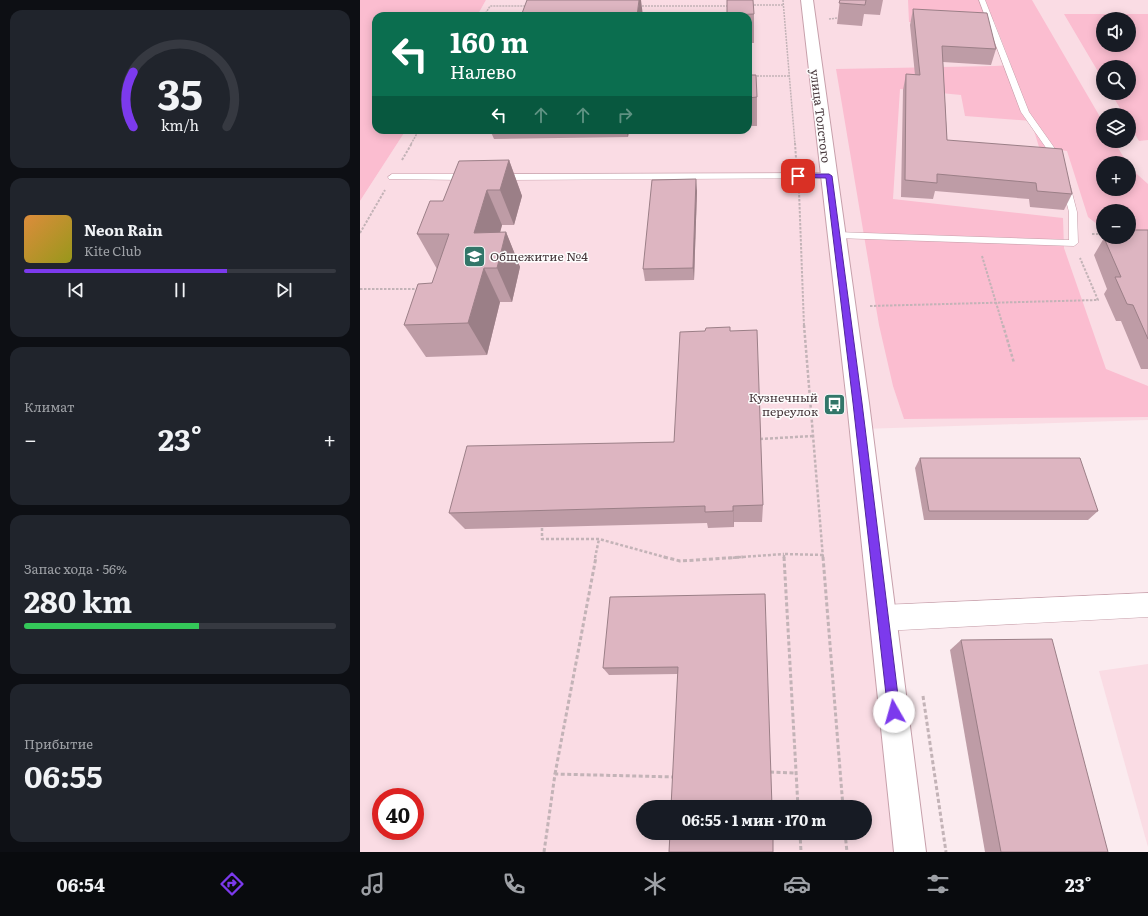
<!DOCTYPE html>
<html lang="ru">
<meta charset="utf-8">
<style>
:root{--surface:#171b24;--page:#20242c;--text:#f1f3f6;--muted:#9ea1a6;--line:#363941;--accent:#7c3aed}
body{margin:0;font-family:Literata,serif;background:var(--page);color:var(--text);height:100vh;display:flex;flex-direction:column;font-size:15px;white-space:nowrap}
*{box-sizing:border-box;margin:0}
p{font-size:13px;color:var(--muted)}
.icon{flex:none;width:22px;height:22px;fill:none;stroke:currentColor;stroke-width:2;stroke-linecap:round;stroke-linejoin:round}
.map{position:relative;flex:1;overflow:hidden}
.details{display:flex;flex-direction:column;gap:10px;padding:10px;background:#0d0f14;width:360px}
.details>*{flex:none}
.top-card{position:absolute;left:12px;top:12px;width:380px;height:122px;border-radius:12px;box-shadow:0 2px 10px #0003;background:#0b6e4f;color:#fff;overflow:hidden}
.controls{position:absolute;left:736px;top:12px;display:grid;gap:8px}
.controls a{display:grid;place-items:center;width:40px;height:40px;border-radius:50%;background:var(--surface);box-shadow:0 2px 10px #0003;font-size:20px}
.speed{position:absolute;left:12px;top:788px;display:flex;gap:8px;font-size:20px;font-weight:700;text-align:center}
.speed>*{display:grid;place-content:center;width:52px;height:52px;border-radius:50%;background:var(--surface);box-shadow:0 2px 10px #0003;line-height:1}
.speed .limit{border:6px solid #d22;background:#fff;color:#111}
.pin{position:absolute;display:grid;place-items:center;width:34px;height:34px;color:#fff;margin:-17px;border-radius:8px;box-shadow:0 2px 6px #0006}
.me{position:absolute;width:44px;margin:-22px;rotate:353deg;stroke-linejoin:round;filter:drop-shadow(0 0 3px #0008)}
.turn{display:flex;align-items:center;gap:14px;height:84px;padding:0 12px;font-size:18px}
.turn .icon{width:52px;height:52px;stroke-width:2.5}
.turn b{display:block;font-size:28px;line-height:34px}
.lanes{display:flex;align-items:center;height:38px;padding:0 12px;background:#0003;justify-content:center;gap:20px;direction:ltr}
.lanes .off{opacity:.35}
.big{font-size:30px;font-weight:700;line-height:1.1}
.details .card{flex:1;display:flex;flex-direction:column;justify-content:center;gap:6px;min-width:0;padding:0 14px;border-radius:12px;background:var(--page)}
.details .dial{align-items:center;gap:0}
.dial svg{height:104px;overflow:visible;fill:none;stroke:var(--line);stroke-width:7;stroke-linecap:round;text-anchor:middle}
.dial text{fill:var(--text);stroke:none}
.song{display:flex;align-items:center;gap:12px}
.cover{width:48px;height:48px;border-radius:6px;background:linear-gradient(135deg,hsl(30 70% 55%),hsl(60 70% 35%))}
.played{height:4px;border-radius:2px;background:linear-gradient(90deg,var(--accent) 65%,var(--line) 65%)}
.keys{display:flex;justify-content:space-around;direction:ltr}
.heat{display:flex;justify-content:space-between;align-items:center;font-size:22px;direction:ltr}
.charge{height:6px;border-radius:3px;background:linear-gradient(90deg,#34c759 56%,var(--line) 0)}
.trip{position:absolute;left:276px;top:800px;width:236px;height:40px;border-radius:20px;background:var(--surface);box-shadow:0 2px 10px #0003;font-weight:700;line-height:40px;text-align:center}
.tab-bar{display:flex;height:64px;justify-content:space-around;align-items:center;background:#090b0e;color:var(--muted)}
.tab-bar .icon{width:28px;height:28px}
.tab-bar .on{color:var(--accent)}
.tab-bar b{font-size:18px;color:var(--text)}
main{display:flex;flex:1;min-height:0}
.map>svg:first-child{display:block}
.built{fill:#fadce4;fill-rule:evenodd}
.green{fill:#fbbdd0;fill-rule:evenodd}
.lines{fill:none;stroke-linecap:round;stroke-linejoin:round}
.lane-casing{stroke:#c7a0ab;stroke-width:1}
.street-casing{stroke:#c7a0ab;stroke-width:1}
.secondary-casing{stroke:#c7a0ab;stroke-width:2}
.path-far3{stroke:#c3b3b7;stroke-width:1.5;stroke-dasharray:2 1;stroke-linecap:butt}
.path-far2{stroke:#c3b3b7;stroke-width:2;stroke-dasharray:2.5 1.5;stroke-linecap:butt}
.path-far1{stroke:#c3b3b7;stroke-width:2.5;stroke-dasharray:3 2;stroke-linecap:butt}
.path{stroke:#c3b3b7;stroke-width:3;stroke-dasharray:4 2.5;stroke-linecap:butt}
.lane{fill:#fff;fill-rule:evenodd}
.street{fill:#fff;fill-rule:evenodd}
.secondary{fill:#fff;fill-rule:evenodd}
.wall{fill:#be9ca6}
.shaded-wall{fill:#9b7f87}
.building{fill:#ddb5c1;stroke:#9b7f87}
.route{fill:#7c3aed;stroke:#51269a}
.labels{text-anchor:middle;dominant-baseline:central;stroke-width:3;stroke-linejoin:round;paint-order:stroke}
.street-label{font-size:12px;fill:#45363a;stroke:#fdfdfd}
.poi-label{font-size:12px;fill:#45363a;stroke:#fdfdfd;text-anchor:start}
</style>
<main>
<section class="details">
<div class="card dial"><svg viewBox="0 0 100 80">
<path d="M14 69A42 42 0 1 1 86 69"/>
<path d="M14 69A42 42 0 0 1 14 27" stroke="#7c3aed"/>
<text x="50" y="56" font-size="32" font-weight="700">35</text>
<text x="50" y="72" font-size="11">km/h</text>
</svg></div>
<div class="card">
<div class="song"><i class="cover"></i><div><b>Neon Rain</b><p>Kite Club</p></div></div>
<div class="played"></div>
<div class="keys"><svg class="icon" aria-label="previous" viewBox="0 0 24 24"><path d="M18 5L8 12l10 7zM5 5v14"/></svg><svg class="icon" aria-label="pause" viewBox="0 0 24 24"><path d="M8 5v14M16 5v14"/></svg><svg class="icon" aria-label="next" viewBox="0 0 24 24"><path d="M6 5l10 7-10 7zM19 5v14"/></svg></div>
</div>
<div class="card"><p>Климат</p>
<div class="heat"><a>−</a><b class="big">23°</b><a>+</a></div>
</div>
<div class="card"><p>Запас хода · 56%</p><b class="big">280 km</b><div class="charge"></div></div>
<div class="card"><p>Прибытие</p><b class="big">06:55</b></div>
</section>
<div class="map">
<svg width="788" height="852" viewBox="0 0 788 852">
<rect width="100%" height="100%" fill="#fbebef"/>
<g class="built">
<path d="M126,0h662v420l-287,9 49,423h-550v-651l46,-71h342v-114h-271zM743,19h26v26h-26zM743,67h26v26h-26zM743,115h26v26h-26zM743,163h26v26h-26zM743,211h26v26h-26zM21,797h34v34h-34zM283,807h222v26h-222z"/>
<path d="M788,664v183l-49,-176z"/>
</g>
<g class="green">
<path d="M0,0h126l-9,16h-101v114h30l-46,71z"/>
<path d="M548,0h124l71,122v19h11l13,22h-24v26h26v-22l19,17v48h-19v-21h-26v18l-15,-12 -21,-66 -28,-4 -8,-26 -66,-5 -4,-21 -61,-6 -7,110 170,19 1,30 42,121 42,17v31l-244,2 -11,-33 -14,-61 -43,-256 159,-3 16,-1 -17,-44 -26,-2v5l-59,-2z"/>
<path d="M704,14h84v126l-9,1 -10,-17v-9h-5l-13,-22h18v-26h-26v13zM743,19h26v26h-26z"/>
</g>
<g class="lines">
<defs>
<g id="lane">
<path d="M619,0h6l44,112 34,48 -1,2h-6l-35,-50z"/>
<path d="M469,173l4,3 -1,2 -330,2 -4,-3 4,-3z"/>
<path d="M32,174h74l4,3 -4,3 -77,-1 -1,-2z"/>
<path d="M706,182l4,3 7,27 1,31 -4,3 -238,-8 -4,-3 4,-3 233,8v-28l-7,-27z"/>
</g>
<path id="street" d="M788,593v24l-265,14 -9,-4 -4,-9 4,-9 9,-4z"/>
<path id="secondary" d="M441,0h12l56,403 57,449h-32l-47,-449z"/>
</defs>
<use href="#lane" class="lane-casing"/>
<use href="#street" class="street-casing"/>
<use href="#secondary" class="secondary-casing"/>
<g class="path-far3">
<path d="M423,0l12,144"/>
<path d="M391,5h33"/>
<path d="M279,6h91"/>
<path d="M124,16l6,-10h38"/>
<path d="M469,19l9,-1"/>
<path d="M388,76h41"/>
<path d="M51,144l8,-14"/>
</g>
<g class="path-far2">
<path d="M435,143l1,15"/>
<path d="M42,160l10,-17"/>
<path d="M439,191l5,135"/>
<path d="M0,233l25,-43"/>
<path d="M732,234h11"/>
<path d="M622,256l21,70"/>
<path d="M0,289h59"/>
<path d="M510,306l228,-6 -18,-42"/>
</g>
<g class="path-far1">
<path d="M444,325l19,233"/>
<path d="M643,325l11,38"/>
<path d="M400,439l53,-3"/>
<path d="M182,528v11h57l69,19"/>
<path d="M235,558l4,-19"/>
<path d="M368,558l56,-4"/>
<path d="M424,558v-4l39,1"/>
</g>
<g class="path">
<path d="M304,557l16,4 63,-4"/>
<path d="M424,557l14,250"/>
<path d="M463,557l20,250"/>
<path d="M563,696l23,156"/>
<path d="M410,772l26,1"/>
<path d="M195,774l41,-217"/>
<path d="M440,833l1,19"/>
<path d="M485,833l2,19"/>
<path d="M184,852l11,-78 120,3"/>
</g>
<use href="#lane" class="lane"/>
<use href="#street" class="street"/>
<use href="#secondary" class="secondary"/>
</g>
<g class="wall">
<path d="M367,0l27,14v29h-6v-27h-21z"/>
<path d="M480,0h43l-3,15 -16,-1 -2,12 -25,-2z"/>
<path d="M553,9l83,40 -5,16 -48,-3 4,78 125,54 -8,16 -34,-3 -1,-8 -94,-8 -2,8 -32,-2 2,-107 3,-16 9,1 -5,-50z"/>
<path d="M388,75l9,22v29h-9z"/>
<path d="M130,130h139l-1,7 -134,2z"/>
<path d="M149,160l13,36 -8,29h-12l-2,8 6,-1 14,35 -8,35h-12l-13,53 -61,2 -22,-32 28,-42 5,-14 -20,-35z"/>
<path d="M337,191l-3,89 -49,1 -2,-12z"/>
<path d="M788,230v139h-7l-20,-48h-5l-12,-27 3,-5 -13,-34 10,-17h9l1,-1h15z"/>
<path d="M370,331l33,174 -1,17h-28v5l-26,1 -1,-5 -242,6 -16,-16 225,-71z"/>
<path d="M560,458l178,53 -10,9h-164l-9,-52z"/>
<path d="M405,594l-88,80 -68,1 -6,-7z"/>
<path d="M601,640l147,212h-123l-35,-202z"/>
</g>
<g class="shaded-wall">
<path d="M279,0h2l2,16h-6z"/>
<path d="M266,130h3l-1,7z"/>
<path d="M149,160l13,36 -8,29 -14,-35z"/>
<path d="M336,179l1,12 -3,89 -1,-12z"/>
<path d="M127,190l15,35 -12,43 -16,-35z"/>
<path d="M146,232l14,35 -8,35 -15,-34z"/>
<path d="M124,268l16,34 -13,53 -19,-32z"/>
<path d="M373,506l1,16v5l-1,-16z"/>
</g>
<g class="building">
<path d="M167,0h112l-2,16h-116z"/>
<path d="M367,0h26l1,14 -27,1z"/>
<path d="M480,0h26l-1,5 -26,-2z"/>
<path d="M553,9l74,4 9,36 -54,-3 5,94 115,9 10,45 -35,-3 -1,-8 -99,-9v9l-32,-3 1,-106 14,1z"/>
<path d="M388,75h8l1,22 -9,1z"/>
<path d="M149,160l-9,30h-13l-13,43 32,-1 -9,36h-13l-16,55 -64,2 14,-41 14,-1 17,-49h-32l13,-33h13l16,-40z"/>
<path d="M336,179l-3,89 -50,1 9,-89z"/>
<path d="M769,230h19v109l-15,-34 -6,-1 -12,-27h6l-17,-39h18v-1h7z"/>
<path d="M370,327v4l27,-1 6,175 -30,1v5l-28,1v-6l-256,7 18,-67 207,-4 6,-110 25,-1 1,-3z"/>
<path d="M560,458h160l18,53h-169z"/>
<path d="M405,594l7,213h-101l7,-140 -75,1 7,-71z"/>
<path d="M692,639l56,213h-107l-40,-212z"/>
<path d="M310,833h103v19h-104z"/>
</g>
<path class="route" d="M438,174h31l3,2 30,227 38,309 -2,4 -4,1 -4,-1 -2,-4 -35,-309 -27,-225 -31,-1 -1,-1z"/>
<defs>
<symbol id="university-square" viewBox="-11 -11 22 22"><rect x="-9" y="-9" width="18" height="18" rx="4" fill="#327669" stroke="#fdfdfd"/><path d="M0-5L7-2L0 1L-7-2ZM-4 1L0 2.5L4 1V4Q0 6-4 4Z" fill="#fff"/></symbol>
<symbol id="bus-square" viewBox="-11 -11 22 22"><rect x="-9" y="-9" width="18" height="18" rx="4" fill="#327669" stroke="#fdfdfd"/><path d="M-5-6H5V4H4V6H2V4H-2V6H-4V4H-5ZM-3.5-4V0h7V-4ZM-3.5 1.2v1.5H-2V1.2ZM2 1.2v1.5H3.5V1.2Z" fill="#fff"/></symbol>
</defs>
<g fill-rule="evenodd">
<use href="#university-square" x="102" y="244" width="25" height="25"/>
<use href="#bus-square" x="462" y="392" width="25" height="25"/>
</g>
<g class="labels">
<g class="street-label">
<text transform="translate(461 116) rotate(83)">улица Толстого</text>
</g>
<g class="poi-label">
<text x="130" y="256">Общежитие №4</text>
<text x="458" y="397" text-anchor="end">Кузнечный<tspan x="458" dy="14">переулок</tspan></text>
</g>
</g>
</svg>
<div class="controls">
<a><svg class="icon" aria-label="sound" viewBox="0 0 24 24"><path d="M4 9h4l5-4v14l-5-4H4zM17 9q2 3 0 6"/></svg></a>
<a><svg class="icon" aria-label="search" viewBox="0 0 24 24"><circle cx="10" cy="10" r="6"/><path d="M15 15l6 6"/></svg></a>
<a><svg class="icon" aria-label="layers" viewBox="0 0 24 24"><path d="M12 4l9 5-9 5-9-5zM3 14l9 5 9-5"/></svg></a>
<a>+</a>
<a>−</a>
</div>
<div class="speed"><div class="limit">40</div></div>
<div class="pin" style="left:438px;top:176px;background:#d93025"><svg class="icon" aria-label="arrive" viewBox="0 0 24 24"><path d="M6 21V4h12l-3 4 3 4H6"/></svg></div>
<svg class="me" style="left:534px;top:712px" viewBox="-20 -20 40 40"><circle r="19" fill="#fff"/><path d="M0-13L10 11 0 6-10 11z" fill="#7c3aed"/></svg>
<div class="trip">06:55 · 1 мин · 170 m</div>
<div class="top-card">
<div class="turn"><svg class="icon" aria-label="left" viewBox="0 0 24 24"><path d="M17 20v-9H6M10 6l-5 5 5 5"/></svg><div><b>160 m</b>Налево</div></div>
<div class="lanes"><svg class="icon" aria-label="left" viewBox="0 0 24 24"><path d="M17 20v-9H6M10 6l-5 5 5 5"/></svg><svg class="icon off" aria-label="ahead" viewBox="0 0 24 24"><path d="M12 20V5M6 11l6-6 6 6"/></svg><svg class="icon off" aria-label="ahead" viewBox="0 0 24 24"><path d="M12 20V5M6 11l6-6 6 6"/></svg><svg class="icon off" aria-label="right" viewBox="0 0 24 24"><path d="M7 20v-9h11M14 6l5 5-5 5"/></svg></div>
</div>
</div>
</main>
<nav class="tab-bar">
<b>06:54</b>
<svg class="icon on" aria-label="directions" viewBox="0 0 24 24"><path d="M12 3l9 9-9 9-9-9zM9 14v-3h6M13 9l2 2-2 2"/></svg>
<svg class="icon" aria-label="music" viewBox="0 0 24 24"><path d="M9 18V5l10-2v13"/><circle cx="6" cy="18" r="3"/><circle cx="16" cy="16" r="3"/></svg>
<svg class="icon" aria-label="phone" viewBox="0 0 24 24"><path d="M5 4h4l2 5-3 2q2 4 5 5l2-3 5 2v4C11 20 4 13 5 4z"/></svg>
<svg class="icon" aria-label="climate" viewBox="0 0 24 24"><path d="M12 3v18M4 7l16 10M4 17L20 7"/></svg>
<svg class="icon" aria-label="car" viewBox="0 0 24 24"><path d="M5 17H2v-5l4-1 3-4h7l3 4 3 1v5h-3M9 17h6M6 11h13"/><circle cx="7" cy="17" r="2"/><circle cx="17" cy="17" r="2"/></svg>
<svg class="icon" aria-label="filters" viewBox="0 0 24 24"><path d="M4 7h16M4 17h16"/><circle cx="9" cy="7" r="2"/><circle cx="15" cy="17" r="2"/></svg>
<b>23°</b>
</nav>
